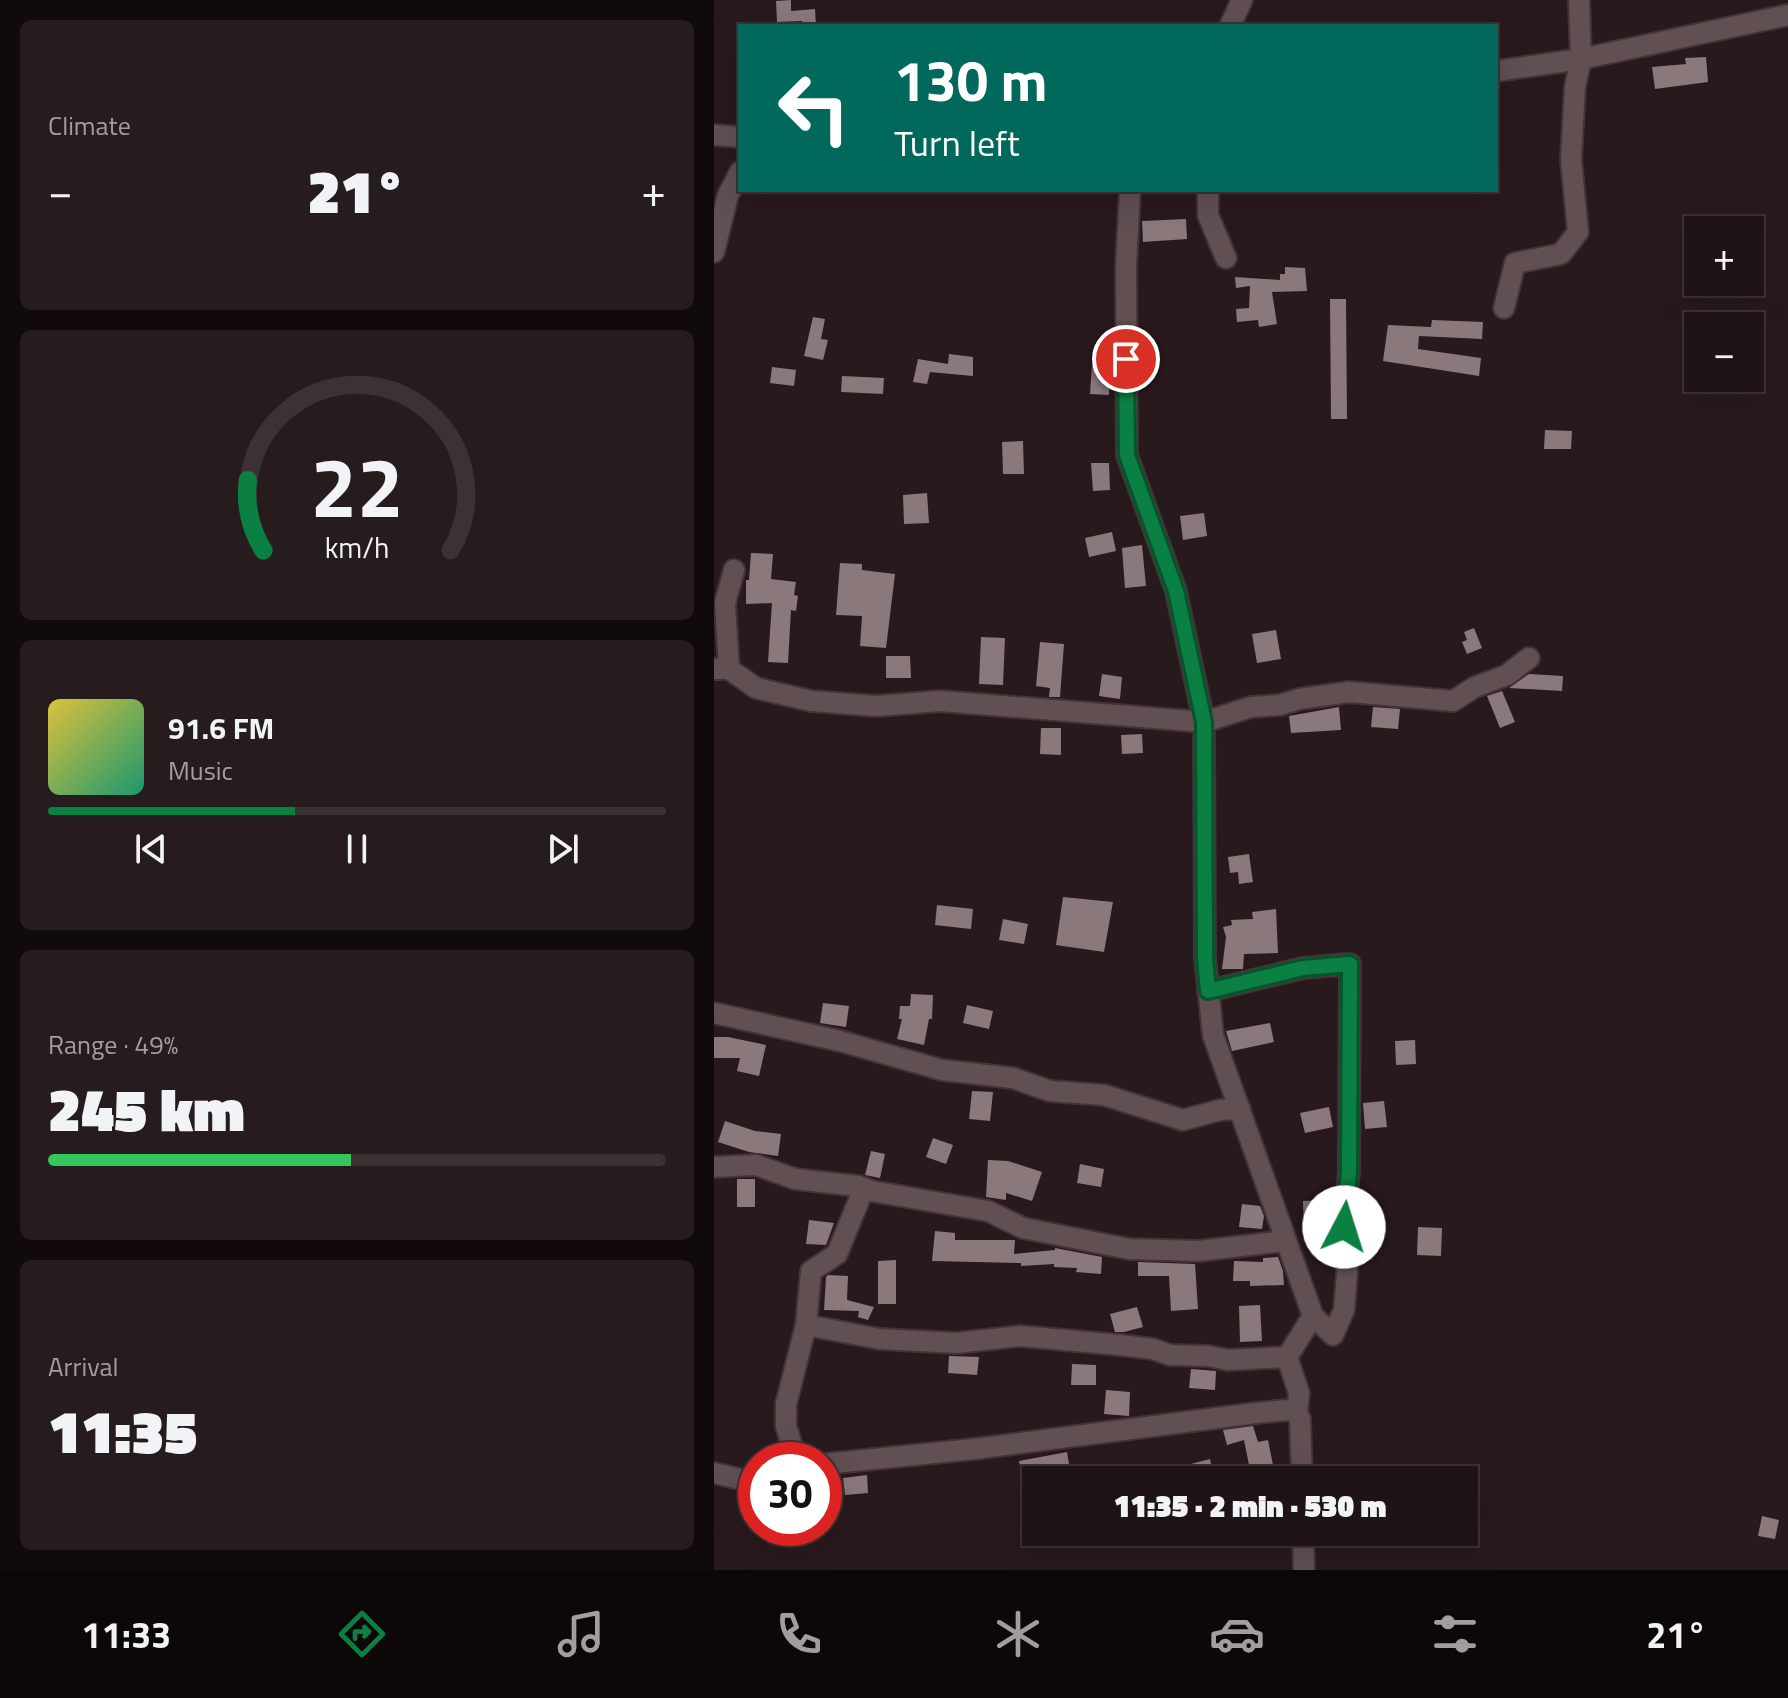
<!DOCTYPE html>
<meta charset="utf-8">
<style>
:root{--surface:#1e1315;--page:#261c1e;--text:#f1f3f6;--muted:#a19ea0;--line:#3c3234;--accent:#0b8043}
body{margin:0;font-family:"Titillium Web",sans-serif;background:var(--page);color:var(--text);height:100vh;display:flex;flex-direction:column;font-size:30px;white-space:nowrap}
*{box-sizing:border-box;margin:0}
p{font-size:26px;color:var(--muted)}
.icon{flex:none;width:44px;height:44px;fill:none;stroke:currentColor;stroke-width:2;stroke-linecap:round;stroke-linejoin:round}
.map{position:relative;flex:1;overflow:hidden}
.panel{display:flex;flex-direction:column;gap:20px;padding:20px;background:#100a0c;width:714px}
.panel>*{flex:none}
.top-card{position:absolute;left:24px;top:24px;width:760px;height:168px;border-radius:0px;box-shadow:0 8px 32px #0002,0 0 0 2px var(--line);background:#00695c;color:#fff;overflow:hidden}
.buttons{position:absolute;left:970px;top:216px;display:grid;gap:16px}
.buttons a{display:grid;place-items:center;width:80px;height:80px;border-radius:0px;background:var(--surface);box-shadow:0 8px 32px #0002,0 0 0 2px var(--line);font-size:40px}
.speed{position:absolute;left:24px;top:1442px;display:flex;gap:16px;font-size:40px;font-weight:700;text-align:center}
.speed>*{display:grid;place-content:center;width:104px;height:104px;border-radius:50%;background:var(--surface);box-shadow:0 8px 32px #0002,0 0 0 2px var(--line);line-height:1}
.speed .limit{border:12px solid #d22;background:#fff;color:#111}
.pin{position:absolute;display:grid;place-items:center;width:68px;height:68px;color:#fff;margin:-34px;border:4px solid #fff;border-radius:50%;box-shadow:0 2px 8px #0007}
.me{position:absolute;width:88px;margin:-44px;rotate:5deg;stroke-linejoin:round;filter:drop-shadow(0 0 6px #0008)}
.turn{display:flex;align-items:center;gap:28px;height:168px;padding:0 24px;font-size:36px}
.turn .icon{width:104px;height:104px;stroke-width:2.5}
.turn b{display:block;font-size:56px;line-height:68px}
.big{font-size:60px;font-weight:800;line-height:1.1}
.panel .card{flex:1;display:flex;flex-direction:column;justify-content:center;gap:12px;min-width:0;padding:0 28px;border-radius:12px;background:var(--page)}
.panel .dial{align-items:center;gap:0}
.dial svg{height:208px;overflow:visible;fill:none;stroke:var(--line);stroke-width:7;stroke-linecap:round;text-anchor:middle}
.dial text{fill:var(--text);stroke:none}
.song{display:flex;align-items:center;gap:24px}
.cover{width:96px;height:96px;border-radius:12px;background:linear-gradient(135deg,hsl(50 70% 55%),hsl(160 70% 35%))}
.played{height:8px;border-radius:4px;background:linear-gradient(90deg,var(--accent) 40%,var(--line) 40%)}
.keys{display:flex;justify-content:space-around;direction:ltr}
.heat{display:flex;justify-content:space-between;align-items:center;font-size:44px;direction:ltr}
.charge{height:12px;border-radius:6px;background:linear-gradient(90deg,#34c759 49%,var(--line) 0)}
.trip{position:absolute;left:308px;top:1466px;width:456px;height:80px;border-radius:0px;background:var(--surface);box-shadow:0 8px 32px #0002,0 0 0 2px var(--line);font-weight:800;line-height:80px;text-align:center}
.tab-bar{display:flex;height:128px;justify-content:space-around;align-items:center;background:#0c0808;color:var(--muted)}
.tab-bar .icon{width:56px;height:56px}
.tab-bar .current{color:var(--accent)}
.tab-bar b{font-size:36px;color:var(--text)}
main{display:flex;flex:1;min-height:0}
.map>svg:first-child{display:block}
.building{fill:#8b787b}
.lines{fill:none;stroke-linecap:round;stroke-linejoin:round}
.minor-casing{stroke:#3f3436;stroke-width:24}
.minor{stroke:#614f52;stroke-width:20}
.route-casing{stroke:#07532c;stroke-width:20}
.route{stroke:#0b8043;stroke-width:14}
</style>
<main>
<section class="panel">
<div class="card"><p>Climate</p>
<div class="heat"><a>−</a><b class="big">21°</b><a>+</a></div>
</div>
<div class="card dial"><svg viewBox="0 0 100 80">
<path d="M14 69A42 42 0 1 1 86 69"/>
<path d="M14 69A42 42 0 0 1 8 42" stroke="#0b8043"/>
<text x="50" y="56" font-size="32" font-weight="700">22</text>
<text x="50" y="72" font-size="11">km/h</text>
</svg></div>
<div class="card">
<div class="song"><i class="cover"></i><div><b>91.6 FM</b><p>Music</p></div></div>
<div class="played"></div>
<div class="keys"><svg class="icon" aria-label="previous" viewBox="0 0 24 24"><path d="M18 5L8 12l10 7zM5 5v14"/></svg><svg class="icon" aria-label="pause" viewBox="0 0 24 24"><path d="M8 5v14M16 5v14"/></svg><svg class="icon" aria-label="next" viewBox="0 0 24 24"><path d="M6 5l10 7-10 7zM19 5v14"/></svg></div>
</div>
<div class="card"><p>Range · 49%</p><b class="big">245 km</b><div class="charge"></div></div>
<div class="card"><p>Arrival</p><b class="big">11:35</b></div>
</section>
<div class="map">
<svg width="1074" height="1570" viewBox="0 0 1074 1570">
<rect width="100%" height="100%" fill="#28191c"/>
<g class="building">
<path d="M77,0v11l24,-2 1,17h-14v-5l-25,1 -1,-21z"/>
<path d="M992,57l2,25 -53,7 -3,-22 34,-3 -1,-6z"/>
<path d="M472,219l1,20 -44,3 -1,-21z"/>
<path d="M571,267l20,1 2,23 -35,1 5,32 -18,3 -1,-7 -21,2 -1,-13 13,-1 1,-22 -14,2 -1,-11 45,3v-6h5z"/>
<path d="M616,299h16l1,120h-16z"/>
<path d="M99,317l12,2 -4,20 7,1 -5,20 -19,-4z"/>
<path d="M718,320l51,2 -1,17 -63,-3 -1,13 63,9 -2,18 -96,-15 5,-36 43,2z"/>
<path d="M235,354l24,3v19l-43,-4 -3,12 -14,-2 5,-23 30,5z"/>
<path d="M378,366l19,1 -2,28 -19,-1z"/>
<path d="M58,367l24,3 -2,16 -24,-3z"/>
<path d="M128,376l42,2 -1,16 -42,-2z"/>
<path d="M831,430l27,1 -1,18h-27z"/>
<path d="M309,441l1,33h-21l-1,-32z"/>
<path d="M377,463h18l1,27 -17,1z"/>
<path d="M213,493l2,30 -25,1 -1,-29z"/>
<path d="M490,513l3,23 -24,4 -3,-24z"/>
<path d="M398,532l4,19 -27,6 -4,-19z"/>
<path d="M428,545l4,41 -21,2 -3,-40z"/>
<path d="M37,553l22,1 -2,25 25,3 -2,13 4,1 -2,15 -5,-1 -3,53 -20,-1 4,-59 -26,1v-24h3z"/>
<path d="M126,563l22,1v6l33,4 -9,74 -26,-2 2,-30 -26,-1z"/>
<path d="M760,628l8,20 -15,6 -5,-12 5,-2 -3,-8z"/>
<path d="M562,630l5,29 -24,4 -5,-29z"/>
<path d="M267,637l24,1 -2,47 -24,-1z"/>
<path d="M326,642l24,2 -4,53h-11l1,-9 -14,-2z"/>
<path d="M172,656h24l1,22h-25z"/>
<path d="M388,674l20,3 -2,22 -21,-3z"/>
<path d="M815,674l34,2 -1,15 -53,-3z"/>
<path d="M788,691l13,31 -15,6 -13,-32z"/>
<path d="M625,707l2,23 -50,3 -2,-17z"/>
<path d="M659,707l27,2 -2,20 -27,-2z"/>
<path d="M327,728h20v27l-21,-1z"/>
<path d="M428,734l1,19 -21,1 -1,-19z"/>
<path d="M535,854l4,28 -14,2 -1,-12 -8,1 -2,-16z"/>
<path d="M349,897l50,5 -9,50 -48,-7z"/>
<path d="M223,905l36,4 -2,20 -36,-4z"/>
<path d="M562,909l2,44 -34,1 -1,15h-21l4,-32 -3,-10 9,-2 -1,-5 22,-1 -1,-7z"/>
<path d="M289,919l25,5 -4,20 -25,-4z"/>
<path d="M197,994l22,1 -1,24h-3l-5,26 -27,-6 5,-20h-3l1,-13h10z"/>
<path d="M109,1003l26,3 -3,21 -26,-4z"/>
<path d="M253,1005l26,6 -4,18 -26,-6z"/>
<path d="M556,1023l4,19 -42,9 -6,-20z"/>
<path d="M0,1037h14l38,8 -7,31 -22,-5 3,-13h-26z"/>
<path d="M701,1040l1,24 -20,1 -1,-24z"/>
<path d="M258,1091l21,1 -3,29 -21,-2z"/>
<path d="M670,1101l3,26 -22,2 -2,-26z"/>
<path d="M615,1107l4,20 -28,6 -5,-20z"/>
<path d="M11,1121l30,10 26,3 -3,22 -29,-4 -31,-10z"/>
<path d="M219,1138l20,7 -7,19 -20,-7z"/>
<path d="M157,1151l14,3 -5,24 -15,-3z"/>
<path d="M274,1160l20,1 34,11 -10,29 -26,-8v7l-20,-3z"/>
<path d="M366,1164l24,5 -3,18 -24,-4z"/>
<rect x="23" y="1179" width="18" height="28"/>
<path d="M612,1200l1,34 -23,1 -1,-34z"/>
<path d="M528,1204l18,2 4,10 -2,13 -23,-2z"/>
<path d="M95,1220l25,3 -8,22 -20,-1z"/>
<path d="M704,1227l24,1 -1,28 -24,-1z"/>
<path d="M221,1231l20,2v7h60l-1,14 41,-4v-2l47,9 -1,17 -25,-2 1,-4 -23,-1v-3l-33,2v-3l-89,-2z"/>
<path d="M564,1257l5,14 1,14 -34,1v-5h-17l1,-20 29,1v-4z"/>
<path d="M182,1260v44h-18v-43z"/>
<path d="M424,1262l57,2 3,45 -27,2 -2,-35h-31z"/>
<path d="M114,1275l20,1 -1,24 27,7 -6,13 -10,-3 1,-6 -35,-1 2,-33z"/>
<path d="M546,1305l2,36 -22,1 -1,-36z"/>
<path d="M423,1307l6,20 -19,5h-9l-5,-18z"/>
<path d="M235,1356l30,1 -2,18 -29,-2z"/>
<path d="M358,1364l24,1v20h-25z"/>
<path d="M477,1369l25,2 -1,19 -26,-2z"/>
<path d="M392,1390l24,2 -1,24 -25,-2z"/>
<path d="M539,1426l5,16 10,-2 5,25 -23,5 -6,-30 -17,5 -4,-15z"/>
<path d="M353,1452l4,24 -35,4v2l-12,3 -5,-24z"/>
<path d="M496,1459l5,21h-33l-3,-13z"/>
<path d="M153,1475l1,18 -23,2 -2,-17z"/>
<path d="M1048,1516l17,4 -4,19 -17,-3z"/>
</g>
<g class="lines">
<defs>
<g id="minor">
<path d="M516,26l12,-26"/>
<path d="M782,71l85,-12 207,-44"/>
<path d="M0,135l26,2"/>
<path d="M416,190l-4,77 1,188 49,136 28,131 1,235 8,78 100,281 -26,41"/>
<path d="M494,190v25l18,43"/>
<path d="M0,252l14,-57 12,-23"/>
<path d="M790,308l11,-45 46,-9 17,-22 -7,-73 4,-72 6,-28 -2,-59"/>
<path d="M0,669h15l27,19 55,13 66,5 63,-5 264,21 47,-15 29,-2 19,-6 50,-7 104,9 22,-14 32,-12 22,-17"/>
<path d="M15,669l-4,-66 9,-33"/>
<path d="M494,991l95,-23 47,-4 -1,207 -5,56 3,46 -3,37 -11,25 -20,-19"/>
<path d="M0,1013l126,28 102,29 71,8 37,13 54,4 79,25 37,-10 20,-1"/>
<path d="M0,1167l42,-2 39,14 63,7 13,5 117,20 35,17 106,21 69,2 87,-10"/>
<path d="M92,1325l74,14 76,4 64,-7 100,9 33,4 17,6 39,1 19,4 59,-3 12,36 -2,19 3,7 2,61"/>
<path d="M76,1460l2,-14 -6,-20v-22l20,-79 5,-54 26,-17 27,-66"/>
<path d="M110,1464l150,-15 282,-36 31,-3 10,2"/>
<path d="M0,1473l34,8 8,-1"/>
<path d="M589,1532l1,38"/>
</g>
</defs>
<use href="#minor" class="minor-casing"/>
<use href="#minor" class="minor"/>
</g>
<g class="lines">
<defs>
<path id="route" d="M412,359l1,96 49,136 28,131 1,235 3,34 95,-23 47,-4 -1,207 -5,56"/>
</defs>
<use href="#route" class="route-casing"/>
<use href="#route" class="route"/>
</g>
</svg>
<div class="buttons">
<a>+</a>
<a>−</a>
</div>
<div class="speed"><div class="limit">30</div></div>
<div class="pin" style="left:412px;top:359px;background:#d93025"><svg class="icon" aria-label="arrive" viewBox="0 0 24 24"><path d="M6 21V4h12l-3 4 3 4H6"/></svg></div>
<svg class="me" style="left:630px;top:1227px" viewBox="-20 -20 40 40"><circle r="19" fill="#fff"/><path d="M0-13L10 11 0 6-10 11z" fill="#0b8043"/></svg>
<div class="trip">11:35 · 2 min · 530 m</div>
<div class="top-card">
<div class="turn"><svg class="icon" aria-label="left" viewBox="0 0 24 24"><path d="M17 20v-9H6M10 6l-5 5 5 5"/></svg><div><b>130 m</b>Turn left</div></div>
</div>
</div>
</main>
<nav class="tab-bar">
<b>11:33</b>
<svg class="icon current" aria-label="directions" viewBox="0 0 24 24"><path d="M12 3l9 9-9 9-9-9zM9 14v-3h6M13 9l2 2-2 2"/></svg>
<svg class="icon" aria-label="music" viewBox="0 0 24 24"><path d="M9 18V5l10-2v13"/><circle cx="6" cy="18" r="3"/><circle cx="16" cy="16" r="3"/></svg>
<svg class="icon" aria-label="phone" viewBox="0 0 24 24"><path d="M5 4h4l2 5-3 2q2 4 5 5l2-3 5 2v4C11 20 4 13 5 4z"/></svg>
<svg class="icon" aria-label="climate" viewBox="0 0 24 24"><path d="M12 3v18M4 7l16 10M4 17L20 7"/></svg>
<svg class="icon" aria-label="car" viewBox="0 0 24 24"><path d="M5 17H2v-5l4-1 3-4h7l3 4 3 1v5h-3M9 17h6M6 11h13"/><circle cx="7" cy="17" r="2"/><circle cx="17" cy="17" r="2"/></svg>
<svg class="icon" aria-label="filters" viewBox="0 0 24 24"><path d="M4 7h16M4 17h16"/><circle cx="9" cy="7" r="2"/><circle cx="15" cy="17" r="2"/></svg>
<b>21°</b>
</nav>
